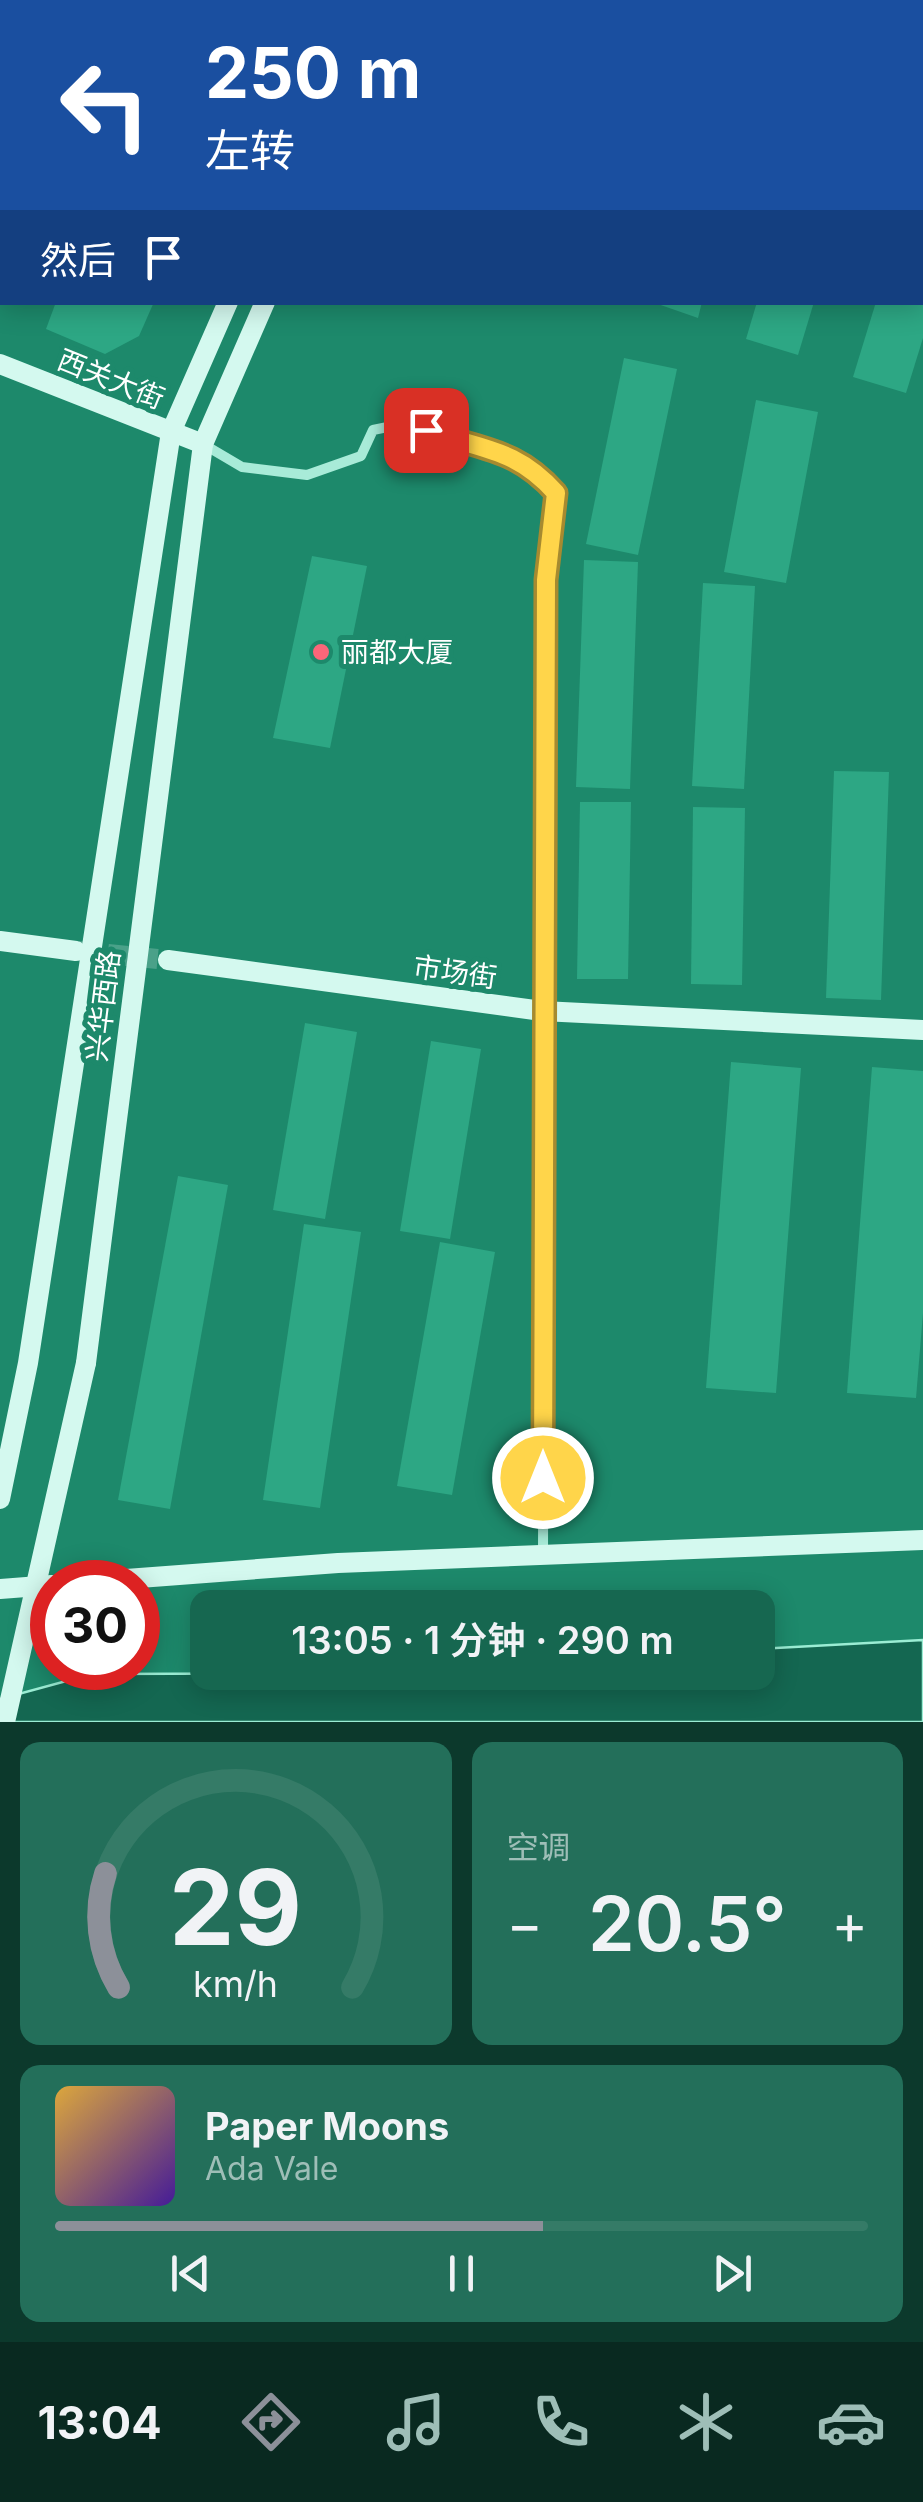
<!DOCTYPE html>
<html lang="zh">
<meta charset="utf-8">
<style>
:root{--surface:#166750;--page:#236f5a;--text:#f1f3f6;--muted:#9ebeb7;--line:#357b67;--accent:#8c9099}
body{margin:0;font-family:Inter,"Noto Sans SC",sans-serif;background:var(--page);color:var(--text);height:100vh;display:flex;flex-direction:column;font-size:38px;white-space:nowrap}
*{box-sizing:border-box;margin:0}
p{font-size:32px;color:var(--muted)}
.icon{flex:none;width:55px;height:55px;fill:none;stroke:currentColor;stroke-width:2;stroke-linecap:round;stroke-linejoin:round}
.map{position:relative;height:1722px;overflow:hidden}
.side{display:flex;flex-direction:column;gap:20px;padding:20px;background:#0c392c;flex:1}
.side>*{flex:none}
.banner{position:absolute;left:0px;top:0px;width:925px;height:305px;box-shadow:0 5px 25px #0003;background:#1a4fa0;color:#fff;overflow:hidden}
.speed{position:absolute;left:30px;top:1560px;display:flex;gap:20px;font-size:50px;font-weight:700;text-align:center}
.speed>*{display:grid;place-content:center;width:130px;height:130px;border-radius:50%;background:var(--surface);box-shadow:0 5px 25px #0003;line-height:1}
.speed .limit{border:15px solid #d22;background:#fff;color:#111}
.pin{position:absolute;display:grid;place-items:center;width:85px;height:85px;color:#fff;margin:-42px;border-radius:20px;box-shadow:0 5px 15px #0006}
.me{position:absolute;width:110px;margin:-55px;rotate:0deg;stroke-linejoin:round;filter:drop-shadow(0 0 8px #0008)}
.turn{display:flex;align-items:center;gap:35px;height:210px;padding:0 40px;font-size:45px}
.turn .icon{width:130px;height:130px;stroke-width:2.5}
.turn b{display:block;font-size:70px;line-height:85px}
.then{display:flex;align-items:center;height:95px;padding:0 40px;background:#0003;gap:20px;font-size:38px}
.big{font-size:75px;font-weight:600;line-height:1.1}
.side .card{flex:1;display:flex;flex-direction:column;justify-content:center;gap:15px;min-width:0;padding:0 35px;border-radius:20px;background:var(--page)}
.side .dial{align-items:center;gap:0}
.dial svg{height:260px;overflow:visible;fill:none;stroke:var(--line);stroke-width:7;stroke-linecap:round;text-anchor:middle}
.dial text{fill:var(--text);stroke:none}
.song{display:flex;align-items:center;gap:30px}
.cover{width:120px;height:120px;border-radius:15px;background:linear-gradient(135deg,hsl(40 70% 55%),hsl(260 70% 35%))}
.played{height:10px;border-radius:5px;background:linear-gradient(90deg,var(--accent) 60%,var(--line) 60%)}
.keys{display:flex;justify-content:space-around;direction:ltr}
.heat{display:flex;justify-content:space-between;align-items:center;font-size:55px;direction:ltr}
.side .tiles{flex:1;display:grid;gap:20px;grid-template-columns:1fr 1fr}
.card:last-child{grid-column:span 2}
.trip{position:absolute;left:190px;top:1590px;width:585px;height:100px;border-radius:20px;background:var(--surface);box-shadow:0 5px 25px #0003;font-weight:600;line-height:100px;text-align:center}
.dock{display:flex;height:160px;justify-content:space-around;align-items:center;background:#092920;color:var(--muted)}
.dock .icon{width:70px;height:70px}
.dock .on{color:var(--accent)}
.dock b{font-size:45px;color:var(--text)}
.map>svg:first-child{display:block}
.water{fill:#146751;stroke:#9bedd4;stroke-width:2.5}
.building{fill:#2da784}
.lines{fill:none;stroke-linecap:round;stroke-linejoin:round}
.secondary-tunnel{stroke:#4aa189;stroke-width:20;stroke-dasharray:20 10;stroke-linecap:butt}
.lane{stroke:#a8ebd8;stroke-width:8}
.street{stroke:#a8ebd8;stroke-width:10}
.secondary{stroke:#d4f9ef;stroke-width:20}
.secondary-bridge{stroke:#d4f9ef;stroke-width:20}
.route-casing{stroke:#a68a30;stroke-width:25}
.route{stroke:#ffd54a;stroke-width:18}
.poi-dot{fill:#fb6679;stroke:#1d896b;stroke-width:4}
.labels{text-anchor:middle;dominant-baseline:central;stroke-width:10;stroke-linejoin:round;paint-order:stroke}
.street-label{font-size:28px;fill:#fff;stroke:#1d896b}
.poi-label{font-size:28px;fill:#fff;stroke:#1d896b;text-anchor:start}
</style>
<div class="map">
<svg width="923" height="1722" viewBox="0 0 923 1722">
<rect width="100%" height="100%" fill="#1d896b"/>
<path class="water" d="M923,1640v82h-923v-23l92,-25 666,-2v-23z"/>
<g class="building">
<path d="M56,302h98l-15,34 -34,18 -59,-25z"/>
<path d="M652,302h50l-4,16z"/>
<path d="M757,302h57l-16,53 -52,-16z"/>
<path d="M876,302h47v36l-17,55 -53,-16z"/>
<path d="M624,358l53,11 -39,186 -52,-11z"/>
<path d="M756,400l62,12 -32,171 -62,-11z"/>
<path d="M312,556l55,10 -37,182 -57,-10z"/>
<path d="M584,560l54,2 -8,227 -54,-2z"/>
<path d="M703,583l52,3 -11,203 -52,-3z"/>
<path d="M834,771l55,1 -8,228 -55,-2z"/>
<path d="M580,802h51l-3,177h-51z"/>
<path d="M693,807l52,1 -3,177 -51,-1z"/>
<path d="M305,1023l52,9 -32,187 -52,-9z"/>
<path d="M431,1041l50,8 -31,190 -50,-8z"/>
<path d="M731,1062l70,6 -25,325 -70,-5z"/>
<path d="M872,1067l51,4v242l-7,85 -69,-5z"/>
<path d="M178,1176l50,9 -58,324 -52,-9z"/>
<path d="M304,1224l57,8 -41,276 -57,-8z"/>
<path d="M440,1242l55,10 -43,243 -55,-9z"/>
</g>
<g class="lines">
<path class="secondary-tunnel" d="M78,951l90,9"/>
<path class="lane" d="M0,14l2,1"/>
<path class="street" d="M203,444l39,23 65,8 54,-19 12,-26 34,-7 102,30 25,15 21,25 -9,87 -3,974"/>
<g class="secondary">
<path d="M359,2l1,-2"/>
<path d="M397,2l1,-2"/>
<path d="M0,364l203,80"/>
<path d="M0,941l76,10"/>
<path d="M168,960l374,51 381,19"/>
<path d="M86,1363l117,-919 62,-142"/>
<path d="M0,1499l28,-136 143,-931 57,-130"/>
<path d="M86,1582l252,-19 585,-23"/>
<path d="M0,1589l52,-4"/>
</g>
<path class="secondary-bridge" d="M5,1722l81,-359"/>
</g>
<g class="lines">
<defs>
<path id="route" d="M426,430c54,20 89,17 130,63l-10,87 -3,898"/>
</defs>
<use href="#route" class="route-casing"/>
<use href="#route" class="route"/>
</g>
<circle class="poi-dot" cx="321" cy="652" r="10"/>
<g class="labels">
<g class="street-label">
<text transform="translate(111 379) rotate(22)">西关大街</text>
<text transform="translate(455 972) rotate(8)">市场街</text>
<text transform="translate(103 1006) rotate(-83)">兴华西路</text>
</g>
<g class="poi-label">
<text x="341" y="652">丽都大厦</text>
</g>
</g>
</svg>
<div class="speed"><div class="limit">30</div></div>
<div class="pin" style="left:426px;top:430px;background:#d93025"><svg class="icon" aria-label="arrive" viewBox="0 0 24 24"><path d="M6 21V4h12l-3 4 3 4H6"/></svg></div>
<svg class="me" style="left:543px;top:1478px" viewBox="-20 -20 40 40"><circle r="17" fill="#ffd54a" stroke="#fff" stroke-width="3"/><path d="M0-11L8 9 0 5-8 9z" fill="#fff"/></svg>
<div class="trip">13:05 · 1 分钟 · 290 m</div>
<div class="banner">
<div class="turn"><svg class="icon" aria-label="left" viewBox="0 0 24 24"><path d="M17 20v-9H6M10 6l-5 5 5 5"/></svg><div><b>250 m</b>左转</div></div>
<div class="then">然后<svg class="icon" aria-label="arrive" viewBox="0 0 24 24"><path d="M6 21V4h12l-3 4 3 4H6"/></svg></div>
</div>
</div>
<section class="side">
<div class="tiles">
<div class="card dial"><svg viewBox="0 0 100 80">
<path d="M14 69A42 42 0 1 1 86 69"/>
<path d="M14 69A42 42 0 0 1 10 34" stroke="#8c9099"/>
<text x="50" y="56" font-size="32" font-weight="700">29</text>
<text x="50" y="72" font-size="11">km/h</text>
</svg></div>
<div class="card"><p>空调</p>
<div class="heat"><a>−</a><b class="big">20.5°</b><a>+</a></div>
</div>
<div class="card">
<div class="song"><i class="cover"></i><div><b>Paper Moons</b><p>Ada Vale</p></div></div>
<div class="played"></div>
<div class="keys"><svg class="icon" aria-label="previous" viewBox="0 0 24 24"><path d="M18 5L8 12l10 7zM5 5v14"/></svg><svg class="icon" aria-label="pause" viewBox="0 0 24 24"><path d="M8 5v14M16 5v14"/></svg><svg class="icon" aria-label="next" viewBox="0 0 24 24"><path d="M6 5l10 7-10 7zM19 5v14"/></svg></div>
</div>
</div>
</section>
<nav class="dock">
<b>13:04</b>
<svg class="icon on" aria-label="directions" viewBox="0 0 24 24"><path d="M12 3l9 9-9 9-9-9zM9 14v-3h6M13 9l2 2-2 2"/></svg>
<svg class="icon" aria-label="music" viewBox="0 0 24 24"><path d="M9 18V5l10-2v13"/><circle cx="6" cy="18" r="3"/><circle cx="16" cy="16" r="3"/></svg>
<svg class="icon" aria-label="phone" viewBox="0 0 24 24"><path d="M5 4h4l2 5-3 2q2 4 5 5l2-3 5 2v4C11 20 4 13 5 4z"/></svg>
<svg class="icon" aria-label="climate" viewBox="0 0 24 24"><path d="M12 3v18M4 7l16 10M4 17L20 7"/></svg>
<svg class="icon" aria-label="car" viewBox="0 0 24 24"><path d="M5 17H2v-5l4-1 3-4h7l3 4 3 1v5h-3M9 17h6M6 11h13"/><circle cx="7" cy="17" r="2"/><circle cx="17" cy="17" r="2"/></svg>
</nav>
